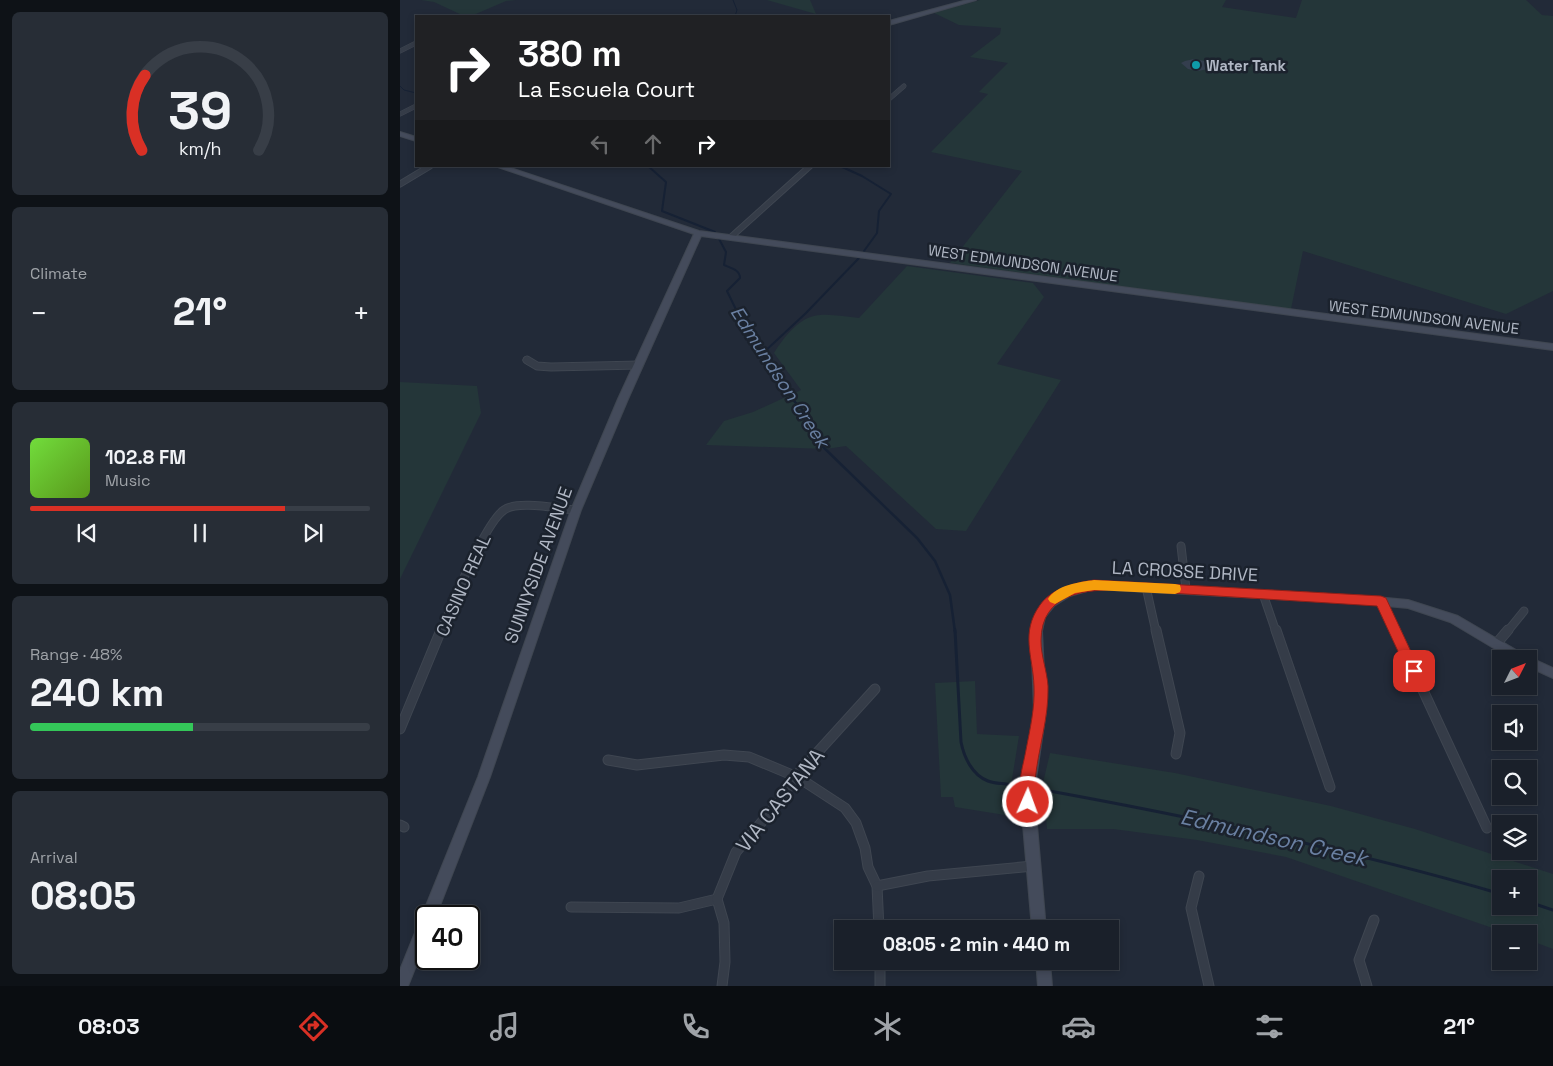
<!DOCTYPE html>
<meta charset="utf-8">
<style>
:root{--surface:#1a202a;--page:#272d36;--text:#f1f3f6;--muted:#9fa3a8;--line:#383e47;--accent:#d93025}
body{margin:0;font-family:"Space Grotesk",sans-serif;background:var(--page);color:var(--text);height:100vh;display:flex;flex-direction:column;font-size:19px;white-space:nowrap}
*{box-sizing:border-box;margin:0}
p{font-size:16px;color:var(--muted)}
.icon{flex:none;width:28px;height:28px;fill:none;stroke:currentColor;stroke-width:2;stroke-linecap:round;stroke-linejoin:round}
.map{position:relative;flex:1;overflow:hidden}
.drawer{display:flex;flex-direction:column;gap:12px;padding:12px;background:#0e1217;width:400px}
.drawer>*{flex:none}
.banner{position:absolute;left:15px;top:15px;width:475px;height:152px;border-radius:0px;box-shadow:0 2px 8px #0003,0 0 0 1px var(--line);background:#202124;color:#fff;overflow:hidden}
.needle{width:32px;rotate:48deg}
.controls{position:absolute;left:1092px;top:650px;display:grid;gap:10px}
.controls a{display:grid;place-items:center;width:45px;height:45px;border-radius:0px;background:var(--surface);box-shadow:0 2px 8px #0003,0 0 0 1px var(--line);font-size:25px}
.speed{position:absolute;left:15px;top:905px;display:flex;gap:10px;font-size:25px;font-weight:700;text-align:center}
.speed>*{display:grid;place-content:center;width:65px;height:65px;border-radius:50%;background:var(--surface);box-shadow:0 2px 8px #0003,0 0 0 1px var(--line);line-height:1}
.speed .limit{border:2px solid #111;border-radius:8px;background:#fff;color:#111}
.pin{position:absolute;display:grid;place-items:center;width:42px;height:42px;color:#fff;margin:-21px;border-radius:10px;box-shadow:0 2px 8px #0006}
.me{position:absolute;width:55px;margin:-28px;rotate:2deg;stroke-linejoin:round;filter:drop-shadow(0 0 4px #0008)}
.turn{display:flex;align-items:center;gap:18px;height:105px;padding:0 20px;font-size:22px}
.turn .icon{width:65px;height:65px;stroke-width:2.5}
.turn b{display:block;font-size:35px;line-height:42px}
.lanes{display:flex;align-items:center;height:48px;padding:0 20px;background:#0003;justify-content:center;gap:25px;direction:ltr}
.lanes .off{opacity:.35}
.big{font-size:38px;font-weight:600;line-height:1.1}
.drawer .widget{flex:1;display:flex;flex-direction:column;justify-content:center;gap:8px;min-width:0;padding:0 18px;border-radius:8px;background:var(--page)}
.drawer .dial{align-items:center;gap:0}
.dial svg{height:130px;overflow:visible;fill:none;stroke:var(--line);stroke-width:7;stroke-linecap:round;text-anchor:middle}
.dial text{fill:var(--text);stroke:none}
.song{display:flex;align-items:center;gap:15px}
.cover{width:60px;height:60px;border-radius:8px;background:linear-gradient(135deg,hsl(100 70% 55%),hsl(90 70% 35%))}
.played{height:5px;border-radius:2px;background:linear-gradient(90deg,var(--accent) 75%,var(--line) 75%)}
.keys{display:flex;justify-content:space-around;direction:ltr}
.heat{display:flex;justify-content:space-between;align-items:center;font-size:28px;direction:ltr}
.charge{height:8px;border-radius:4px;background:linear-gradient(90deg,#34c759 48%,var(--line) 0)}
.trip{position:absolute;left:434px;top:920px;width:285px;height:50px;border-radius:0px;background:var(--surface);box-shadow:0 2px 8px #0003,0 0 0 1px var(--line);font-weight:600;line-height:50px;text-align:center}
.tab-bar{display:flex;height:80px;justify-content:space-around;align-items:center;background:#0a0d11;color:var(--muted)}
.tab-bar .icon{width:35px;height:35px}
.tab-bar .on{color:var(--accent)}
.tab-bar b{font-size:22px;color:var(--text)}
main{display:flex;flex:1;min-height:0}
.map>svg:first-child{display:block}
.green{fill:#243639;fill-rule:evenodd}
.lines{fill:none;stroke-linecap:round;stroke-linejoin:round}
.stream-far3{stroke:#162134;stroke-width:1}
.stream-far2{stroke:#162134;stroke-width:2}
.stream-far1{stroke:#162134;stroke-width:2.5}
.stream{stroke:#162134;stroke-width:3}
.building{fill:#343e4e}
.street-far3-casing{stroke:#3f4651;stroke-width:5}
.street-far2-casing{stroke:#3f4651;stroke-width:7}
.street-far1-casing{stroke:#3f4651;stroke-width:9}
.street-casing{stroke:#3f4651;stroke-width:11}
.secondary-casing{stroke:#3f4651;stroke-width:2}
.street-far3{stroke:#353c48;stroke-width:4}
.street-far2{stroke:#353c48;stroke-width:5}
.street-far1{stroke:#353c48;stroke-width:7}
.street{stroke:#353c48;stroke-width:9}
.secondary{fill:#444b5b;fill-rule:evenodd}
.route{fill:#d93025;stroke:#8d1f18}
.slow{fill:#f59e0b}
.culture-dot{fill:#0f9aa8;stroke:#1b222d;stroke-width:2}
.labels{text-anchor:middle;dominant-baseline:central;stroke-width:5;stroke-linejoin:round;paint-order:stroke}
.far-poi-label{font-size:15px;font-weight:bold;fill:#b0b7c4;stroke:#1b222d;text-anchor:start}
.far-street-label{font-size:15px;fill:#b0b7c4;stroke:#1b222d}
.street-label{font-size:18px;fill:#b0b7c4;stroke:#1b222d}
.water-label{font-size:19px;font-style:italic;fill:#6a80a2;stroke:#1b222d}
.near-street-label{font-size:21px;fill:#b0b7c4;stroke:#1b222d}
.near-water-label{font-size:22px;font-style:italic;fill:#6a80a2;stroke:#1b222d}
</style>
<main>
<section class="drawer">
<div class="widget dial"><svg viewBox="0 0 100 80">
<path d="M14 69A42 42 0 1 1 86 69"/>
<path d="M14 69A42 42 0 0 1 16 23" stroke="#d93025"/>
<text x="50" y="56" font-size="32" font-weight="700">39</text>
<text x="50" y="72" font-size="11">km/h</text>
</svg></div>
<div class="widget"><p>Climate</p>
<div class="heat"><a>−</a><b class="big">21°</b><a>+</a></div>
</div>
<div class="widget">
<div class="song"><i class="cover"></i><div><b>102.8 FM</b><p>Music</p></div></div>
<div class="played"></div>
<div class="keys"><svg class="icon" aria-label="previous" viewBox="0 0 24 24"><path d="M18 5L8 12l10 7zM5 5v14"/></svg><svg class="icon" aria-label="pause" viewBox="0 0 24 24"><path d="M8 5v14M16 5v14"/></svg><svg class="icon" aria-label="next" viewBox="0 0 24 24"><path d="M6 5l10 7-10 7zM19 5v14"/></svg></div>
</div>
<div class="widget"><p>Range · 48%</p><b class="big">240 km</b><div class="charge"></div></div>
<div class="widget"><p>Arrival</p><b class="big">08:05</b></div>
</section>
<div class="map">
<svg width="1153" height="986" viewBox="0 0 1153 986">
<rect width="100%" height="100%" fill="#222a38"/>
<g class="green">
<path d="M21,0h95l-10,1 -35,15h-7l-30,-14z"/>
<path d="M367,0h43l6,14z"/>
<path d="M580,0h246l-4,7 74,11 6,-18h224l16,15 11,1v275l-47,23 -203,-63 -12,58 -341,-46 72,-92 -91,-19 57,-58 -9,-2 29,-29 -38,-6 30,-23 1,-6 -42,-3 -25,-12z"/>
<path d="M507,266l126,17 11,14 -47,67 64,16 -95,151 -30,-2 -90,-83 -20,3 -120,-4 18,-24 29,-9 48,-22 -27,-37c10,-16 26,-37 46,-38 13,-1 27,2 39,3z"/>
<path d="M0,382l77,4 4,27 -81,166z"/>
<path d="M575,681l2,53 42,2 -7,43 -1,37 -56,-9 -2,-10h-12l-6,-114z"/>
<path d="M650,753l125,20 156,33 84,23 138,45v75l-24,-9v-6h-19l-224,-77 -89,-17 -84,-11h-66l-4,-46zM1101,879h28v27h-28z"/>
</g>
<g class="lines">
<g class="stream-far3">
<path d="M333,0l4,10 -2,6"/>
<path d="M0,86l4,4 12,3"/>
</g>
<g class="stream-far2">
<path d="M248,166l18,16 -4,29 53,21"/>
<path d="M440,166l22,10 29,18 -12,17 -2,22 -13,18"/>
<path d="M318,237l8,15 -2,13c7,3 16,5 16,13l-13,13 18,37 23,34"/>
<path d="M363,353l43,-40 53,-55"/>
</g>
<path class="stream-far1" d="M367,360l28,42 15,16 9,25 98,95 18,23 15,34 5,37"/>
<g class="stream">
<path d="M555,630l6,112c3,15 11,33 27,39 7,3 16,2 24,4"/>
<path d="M644,790c154,28 307,60 457,104"/>
<path d="M1129,902l24,8"/>
</g>
</g>
<path class="building" d="M794,59l11,2 7,5 -4,3 -10,2 -10,-2 -7,-6 4,-2z"/>
<g class="lines">
<defs>
<g id="street-far3">
<path d="M0,51l16,-8"/>
<path d="M489,99l15,-13"/>
<path d="M0,114l16,-8"/>
</g>
<g id="street-far2">
<path d="M0,184l30,-18"/>
<path d="M331,237l79,-71"/>
<path d="M126,360l3,2"/>
</g>
<g id="street-far1">
<path d="M127,360l10,6 14,1 88,-2"/>
<path d="M781,546l5,43"/>
<path d="M746,587l10,45"/>
<path d="M863,594l13,38"/>
<path d="M981,601l14,31"/>
<path d="M41,632c10,-25 44,-109 63,-122 14,-10 55,-1 72,0"/>
<path d="M1107,632l17,-21"/>
</g>
<g id="street">
<path d="M756,630l24,103 -4,21"/>
<path d="M876,630l54,157"/>
<path d="M995,630l92,198"/>
<path d="M1097,643l11,-13"/>
<path d="M0,729l41,-99"/>
<path d="M208,760l29,5 87,-10 25,2 48,20"/>
<path d="M396,776l49,32 11,15 9,25 3,19 9,19 2,43"/>
<path d="M0,825l4,2"/>
<path d="M799,876l-8,32 18,78"/>
<path d="M477,886l51,-10 105,-10"/>
<path d="M171,907l108,1 38,-9"/>
<path d="M480,961v25"/>
<path d="M322,986l3,-24 -1,-39 -7,-24 19,-47 42,-49 18,-27 79,-87"/>
<path d="M967,986l-8,-26 15,-40"/>
</g>
<g id="secondary">
<path d="M567,0h9l-87,25v-4z"/>
<path d="M0,132l16,5v4l-16,-5z"/>
<path d="M95,166h10l194,65 854,113v6l-852,-114 -73,163 -47,111 -91,267 -54,139h-10v25l-18,45h-8v-16l78,-193 93,-267 47,-111 76,-165z"/>
<path d="M694,581l271,15 43,4 50,16 68,40 1,2 6,1 20,9v10l-24,-11v-8h-17l-62,-37 -42,-14 -43,-4 -271,-15 -24,7 -16,10 -9,11 -3,14 4,80 -10,68 -1,23 11,127h-14l-11,-127 2,-23 11,-68 -3,-80 4,-15 11,-17 17,-10z"/>
<path d="M636,961h14l2,25h-14z"/>
</g>
</defs>
<use href="#street-far3" class="street-far3-casing"/>
<use href="#street-far2" class="street-far2-casing"/>
<use href="#street-far1" class="street-far1-casing"/>
<use href="#street" class="street-casing"/>
<use href="#secondary" class="secondary-casing"/>
<use href="#street-far3" class="street-far3"/>
<use href="#street-far2" class="street-far2"/>
<use href="#street-far1" class="street-far1"/>
<use href="#street" class="street"/>
<use href="#secondary" class="secondary"/>
</g>
<path class="route" d="M694,580l287,16 5,2 34,73 -2,4 -4,2 -5,-2 -32,-69 -255,-16c-37,-1 -81,3 -81,51 0,15 6,30 7,45 1,32 -10,63 -13,95 -1,9 2,17 -2,26l-5,2 -6,-2c-7,-17 1,-40 4,-57 4,-21 9,-42 8,-64 -1,-30 -14,-53 6,-81 12,-17 35,-22 54,-25z"/>
<path class="slow" d="M694,580l81,4 5,1 1,4 -1,3 -5,2 -81,-4 -19,3 -20,11 -5,-2 -2,-3c8,-14 32,-17 46,-19z"/>
<circle class="culture-dot" cx="796" cy="65" r="5"/>
<g class="labels">
<g class="far-poi-label">
<text x="806" y="65">Water Tank</text>
</g>
<g class="far-street-label">
<text transform="translate(623 263) rotate(8)">WEST EDMUNDSON AVENUE</text>
<text transform="translate(1024 317) rotate(7)">WEST EDMUNDSON AVENUE</text>
</g>
<g class="street-label">
<text transform="translate(138 565) rotate(-70)">SUNNYSIDE AVENUE</text>
<text transform="translate(785 571) rotate(3)">LA CROSSE DRIVE</text>
<text transform="translate(63 585) rotate(-66)">CASINO REAL</text>
</g>
<g class="water-label">
<text transform="translate(380 377) rotate(57)">Edmundson Creek</text>
</g>
<g class="near-street-label">
<text transform="translate(380 800) rotate(-51)">VIA CASTANA</text>
</g>
<g class="near-water-label">
<text transform="translate(874 837) rotate(13)">Edmundson Creek</text>
</g>
</g>
</svg>
<div class="controls">
<a><svg class="needle" viewBox="-14 -14 28 28"><path d="M0-13l5 13h-10z" fill="#e53935"/><path d="M0 13l5-13h-10z" fill="#9fa3a8"/></svg></a>
<a><svg class="icon" aria-label="sound" viewBox="0 0 24 24"><path d="M4 9h4l5-4v14l-5-4H4zM17 9q2 3 0 6"/></svg></a>
<a><svg class="icon" aria-label="search" viewBox="0 0 24 24"><circle cx="10" cy="10" r="6"/><path d="M15 15l6 6"/></svg></a>
<a><svg class="icon" aria-label="layers" viewBox="0 0 24 24"><path d="M12 4l9 5-9 5-9-5zM3 14l9 5 9-5"/></svg></a>
<a>+</a>
<a>−</a>
</div>
<div class="speed"><div class="limit">40</div></div>
<div class="pin" style="left:1014px;top:671px;background:#d93025"><svg class="icon" aria-label="arrive" viewBox="0 0 24 24"><path d="M6 21V4h12l-3 4 3 4H6"/></svg></div>
<svg class="me" style="left:628px;top:802px" viewBox="-20 -20 40 40"><circle r="17" fill="#d93025" stroke="#fff" stroke-width="3"/><path d="M0-11L8 9 0 5-8 9z" fill="#fff"/></svg>
<div class="trip">08:05 · 2 min · 440 m</div>
<div class="banner">
<div class="turn"><svg class="icon" aria-label="right" viewBox="0 0 24 24"><path d="M7 20v-9h11M14 6l5 5-5 5"/></svg><div><b>380 m</b>La Escuela Court</div></div>
<div class="lanes"><svg class="icon off" aria-label="left" viewBox="0 0 24 24"><path d="M17 20v-9H6M10 6l-5 5 5 5"/></svg><svg class="icon off" aria-label="ahead" viewBox="0 0 24 24"><path d="M12 20V5M6 11l6-6 6 6"/></svg><svg class="icon" aria-label="right" viewBox="0 0 24 24"><path d="M7 20v-9h11M14 6l5 5-5 5"/></svg></div>
</div>
</div>
</main>
<nav class="tab-bar">
<b>08:03</b>
<svg class="icon on" aria-label="directions" viewBox="0 0 24 24"><path d="M12 3l9 9-9 9-9-9zM9 14v-3h6M13 9l2 2-2 2"/></svg>
<svg class="icon" aria-label="music" viewBox="0 0 24 24"><path d="M9 18V5l10-2v13"/><circle cx="6" cy="18" r="3"/><circle cx="16" cy="16" r="3"/></svg>
<svg class="icon" aria-label="phone" viewBox="0 0 24 24"><path d="M5 4h4l2 5-3 2q2 4 5 5l2-3 5 2v4C11 20 4 13 5 4z"/></svg>
<svg class="icon" aria-label="climate" viewBox="0 0 24 24"><path d="M12 3v18M4 7l16 10M4 17L20 7"/></svg>
<svg class="icon" aria-label="car" viewBox="0 0 24 24"><path d="M5 17H2v-5l4-1 3-4h7l3 4 3 1v5h-3M9 17h6M6 11h13"/><circle cx="7" cy="17" r="2"/><circle cx="17" cy="17" r="2"/></svg>
<svg class="icon" aria-label="filters" viewBox="0 0 24 24"><path d="M4 7h16M4 17h16"/><circle cx="9" cy="7" r="2"/><circle cx="15" cy="17" r="2"/></svg>
<b>21°</b>
</nav>
